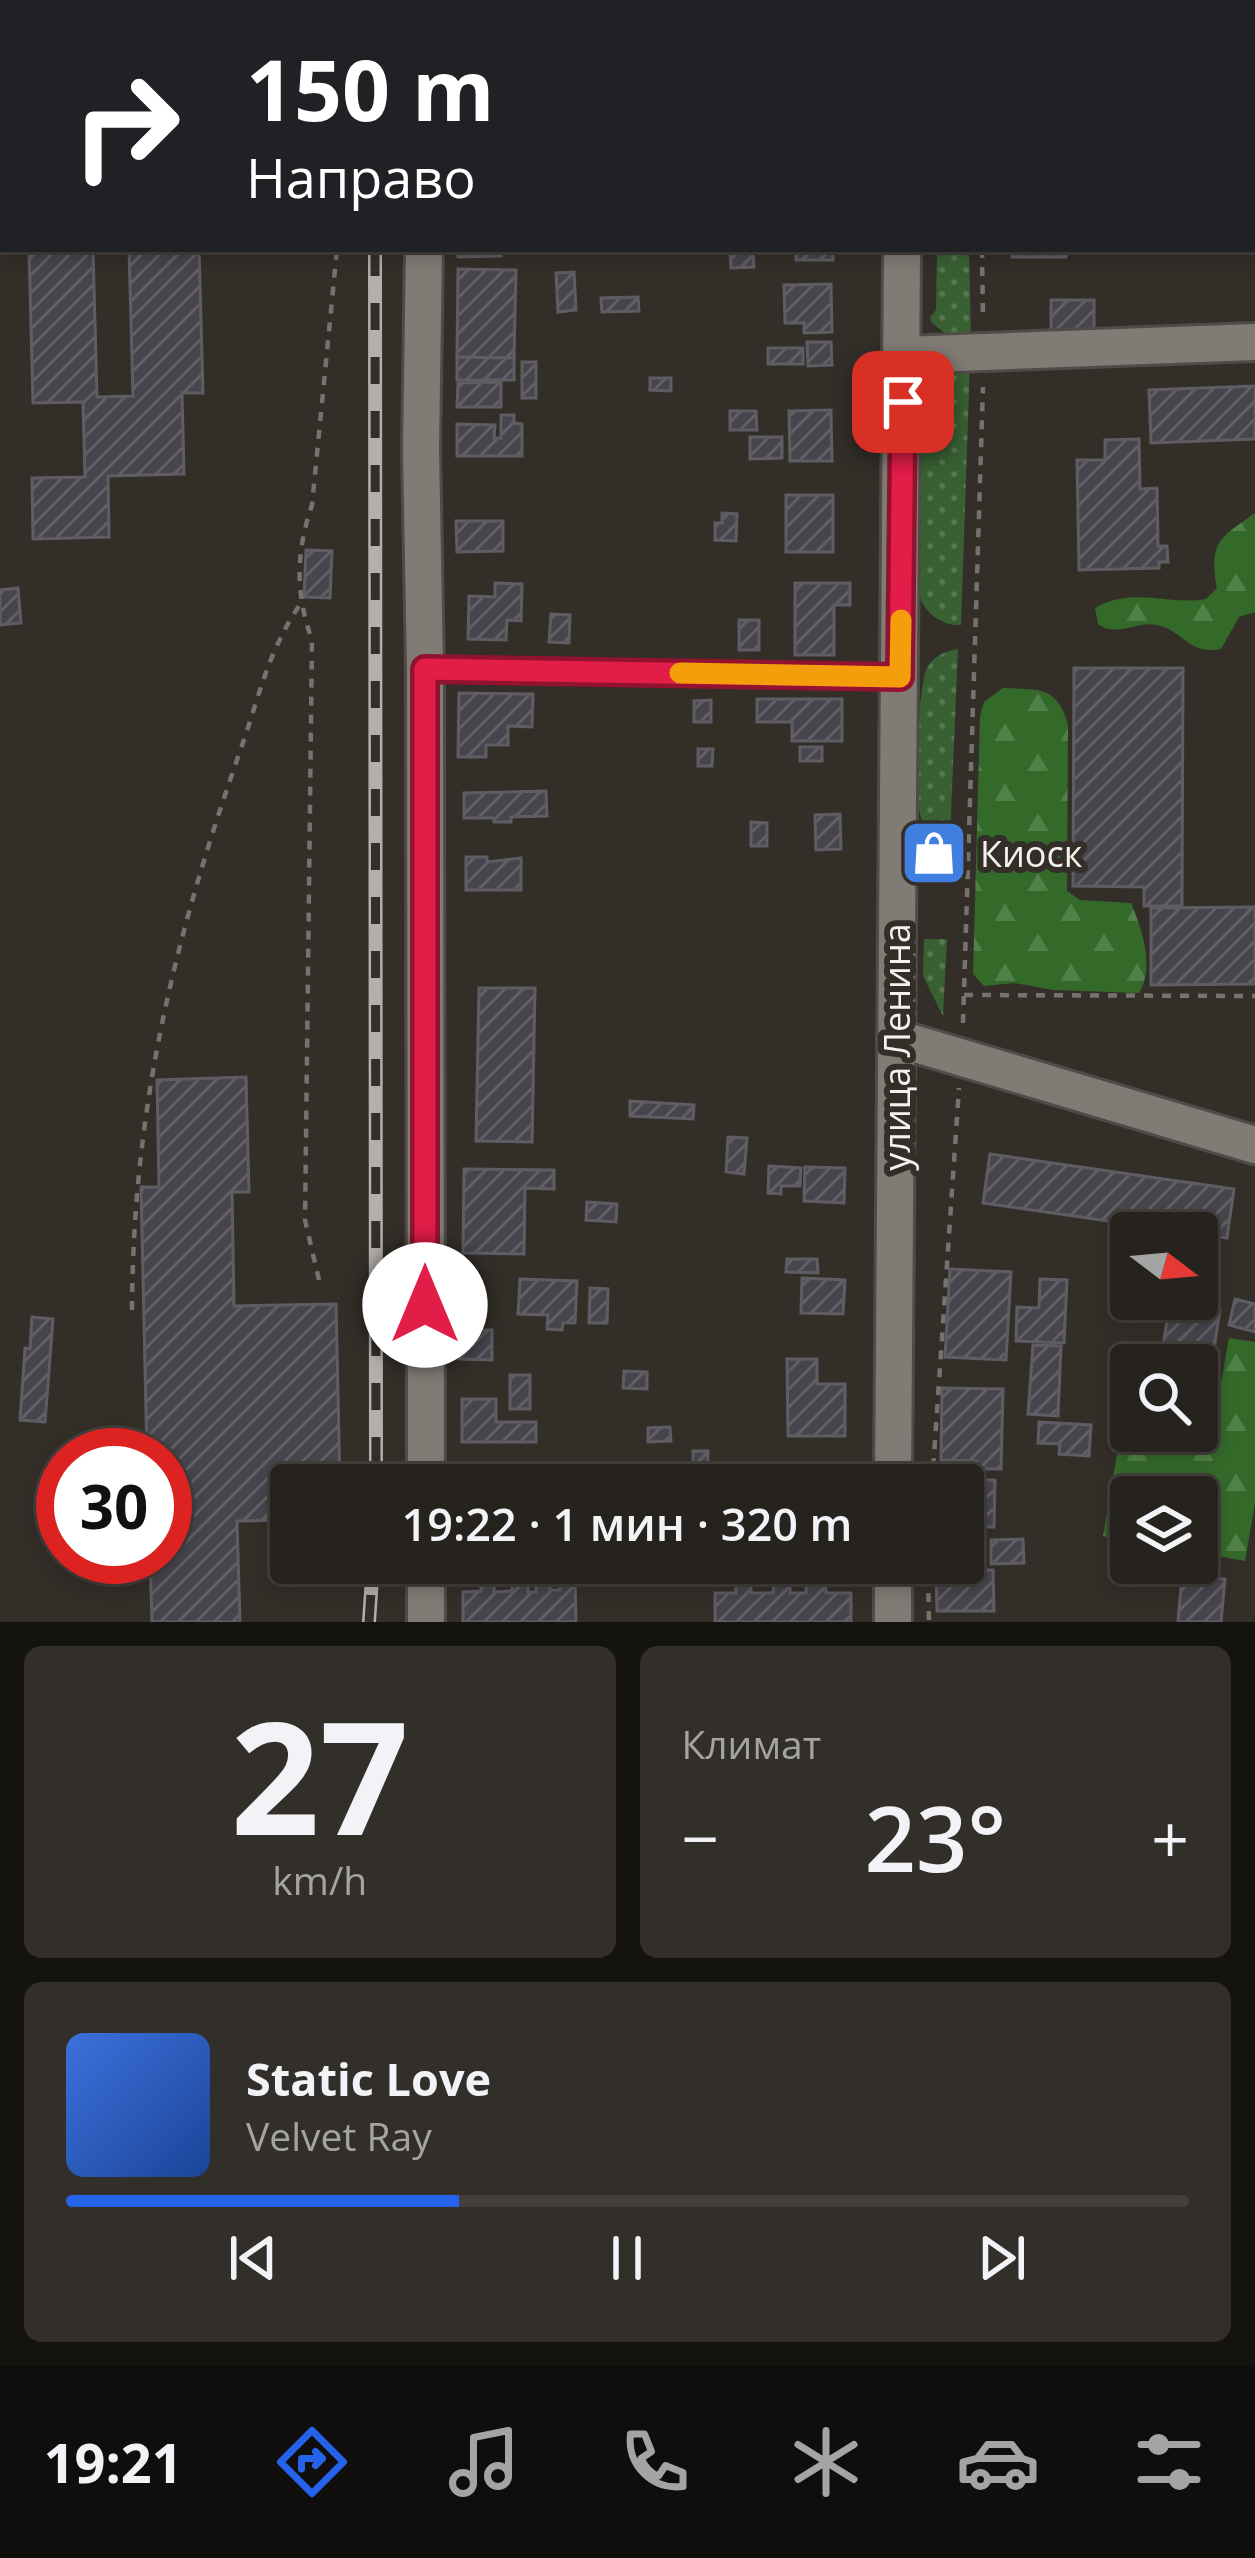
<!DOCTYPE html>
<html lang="ru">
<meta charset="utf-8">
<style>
:root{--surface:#26221e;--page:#322f2b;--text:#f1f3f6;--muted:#a4a4a4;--line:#423f3c;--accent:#2563eb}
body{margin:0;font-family:"Open Sans",sans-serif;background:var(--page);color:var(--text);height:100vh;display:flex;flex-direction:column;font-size:45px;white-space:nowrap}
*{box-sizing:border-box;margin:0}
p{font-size:39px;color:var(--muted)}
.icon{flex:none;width:66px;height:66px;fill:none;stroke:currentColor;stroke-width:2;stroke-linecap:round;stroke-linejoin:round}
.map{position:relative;height:1622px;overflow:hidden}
.side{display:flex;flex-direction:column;gap:24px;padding:24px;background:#151310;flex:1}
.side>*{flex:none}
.guide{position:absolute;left:0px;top:0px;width:1257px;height:252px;box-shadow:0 6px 18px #0003,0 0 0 3px var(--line);background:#202124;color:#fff;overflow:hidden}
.needle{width:78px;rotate:106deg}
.tools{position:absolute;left:1110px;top:1212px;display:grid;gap:24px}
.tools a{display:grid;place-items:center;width:108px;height:108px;border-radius:12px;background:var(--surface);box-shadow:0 6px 18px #0003,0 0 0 3px var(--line);font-size:60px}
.speed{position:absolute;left:36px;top:1428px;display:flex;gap:24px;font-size:60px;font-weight:700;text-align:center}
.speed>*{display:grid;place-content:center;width:156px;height:156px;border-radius:50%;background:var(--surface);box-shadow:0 6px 18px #0003,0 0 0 3px var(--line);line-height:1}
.speed .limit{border:18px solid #d22;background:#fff;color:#111}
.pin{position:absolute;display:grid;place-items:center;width:102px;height:102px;color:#fff;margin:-51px;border-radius:24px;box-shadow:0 6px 18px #0006}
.me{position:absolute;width:132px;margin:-66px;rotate:0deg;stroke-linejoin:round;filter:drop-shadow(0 0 9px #0008)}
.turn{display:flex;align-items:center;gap:42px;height:252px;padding:0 48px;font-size:54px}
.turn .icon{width:156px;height:156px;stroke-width:2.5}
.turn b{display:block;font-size:84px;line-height:102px}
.big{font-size:90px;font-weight:600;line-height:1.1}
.side .widget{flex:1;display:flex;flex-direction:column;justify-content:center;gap:18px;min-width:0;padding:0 42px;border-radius:18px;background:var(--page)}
.side .dial{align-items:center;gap:0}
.dial b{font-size:156px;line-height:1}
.song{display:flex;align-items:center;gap:36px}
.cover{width:144px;height:144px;border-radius:18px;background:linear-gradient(135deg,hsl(220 70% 55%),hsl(220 70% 35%))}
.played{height:12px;border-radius:6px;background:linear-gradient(90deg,var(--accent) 35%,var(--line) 35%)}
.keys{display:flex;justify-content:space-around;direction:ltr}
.heat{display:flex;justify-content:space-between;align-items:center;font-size:66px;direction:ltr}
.side .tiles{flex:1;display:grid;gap:24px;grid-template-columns:1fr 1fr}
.widget:last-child{grid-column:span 2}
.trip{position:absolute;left:270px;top:1464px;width:714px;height:120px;border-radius:12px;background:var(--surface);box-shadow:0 6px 18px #0003,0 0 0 3px var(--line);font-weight:600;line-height:120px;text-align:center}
.menu{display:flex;height:192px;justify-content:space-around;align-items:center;background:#0f0e0c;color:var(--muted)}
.menu .icon{width:84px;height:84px}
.menu .current{color:var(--accent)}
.menu b{font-size:54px;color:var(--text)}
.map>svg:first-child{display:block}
.grass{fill:url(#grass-dots)}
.forest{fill:url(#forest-firs)}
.building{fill:url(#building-hatch);stroke:#5f5d64;stroke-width:3}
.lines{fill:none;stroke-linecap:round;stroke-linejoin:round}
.service-casing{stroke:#4f4b46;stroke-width:24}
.minor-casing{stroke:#4f4b46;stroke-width:42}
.secondary-casing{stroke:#4f4b46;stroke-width:42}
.path{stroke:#77726d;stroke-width:4.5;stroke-dasharray:9 9;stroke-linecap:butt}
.service{stroke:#817b75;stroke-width:18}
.minor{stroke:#817b75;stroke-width:36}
.secondary{stroke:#817b75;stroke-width:36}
.rail-casing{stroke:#b3afab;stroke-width:14}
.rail{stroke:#332e28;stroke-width:9;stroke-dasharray:27;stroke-linecap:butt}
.route-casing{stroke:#92132f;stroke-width:30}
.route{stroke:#e11d48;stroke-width:21}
.slow{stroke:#f59e0b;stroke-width:21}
.labels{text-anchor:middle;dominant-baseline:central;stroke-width:12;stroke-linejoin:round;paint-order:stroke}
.poi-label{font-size:36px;fill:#f5f2ee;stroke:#332e28;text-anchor:start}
.street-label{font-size:36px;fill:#f5f2ee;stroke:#332e28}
</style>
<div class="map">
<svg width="1255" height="1622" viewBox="0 0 1255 1622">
<defs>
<pattern id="grass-dots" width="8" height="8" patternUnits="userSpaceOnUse" patternTransform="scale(3)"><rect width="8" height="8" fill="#396033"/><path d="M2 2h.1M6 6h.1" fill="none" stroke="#567751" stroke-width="1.8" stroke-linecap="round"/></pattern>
<pattern id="forest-firs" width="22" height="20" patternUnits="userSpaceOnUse" patternTransform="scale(3)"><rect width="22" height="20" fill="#336a2a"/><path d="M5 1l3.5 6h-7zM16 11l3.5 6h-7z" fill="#518049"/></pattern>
<pattern id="building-hatch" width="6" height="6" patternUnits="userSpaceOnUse" patternTransform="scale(3)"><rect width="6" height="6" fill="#47454c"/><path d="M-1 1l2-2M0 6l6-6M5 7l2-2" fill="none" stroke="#626066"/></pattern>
</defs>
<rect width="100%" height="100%" fill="#332e28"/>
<g class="grass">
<path d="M937,249h32l2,88 -24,-2 -16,-13 -1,-5 6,-7z"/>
<path d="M970,361l-9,264c-20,1 -36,-12 -42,-30l1,-207 20,-21z"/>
<path d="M958,649l-10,235h-8l2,-41 -6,-1c-6,-7 -12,-15 -15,-24 -7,-18 -3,-133 6,-150 7,-12 18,-17 31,-19z"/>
<path d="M924,939h23l-4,77 -20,-40z"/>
</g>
<g class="forest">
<path d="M1255,513v99l-16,5 -18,32c-34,6 -36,-18 -64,-24 -22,-4 -39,13 -59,-1l-3,-16c39,-22 72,-2 111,-9l11,-11c-8,-47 2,-49 38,-75z"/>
<path d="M1003,688c35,2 54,-3 65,37l-1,166 13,9 51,3c11,26 24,64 8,90l-86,-3 -39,-7 -30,3 -11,-12 7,-257 4,-15z"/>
<path d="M1229,1338l26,4v161l-10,58 -48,-9v-55h-66v44l-28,-5 17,-99 89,15z"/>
</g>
<g class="building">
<rect x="518" y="0" width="110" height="3"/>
<path d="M29,249h64l4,148 36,-1 -4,-147h70l4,144h-21l2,81 -76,2 1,61 -76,2 -1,-61 53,-1 -2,-75 -50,1z"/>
<path d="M458,249h42l1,7 -43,1z"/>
<rect x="796" y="249" width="37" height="11"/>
<rect x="1012" y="249" width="54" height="8"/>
<path d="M730,253h23l1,14 -23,1z"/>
<path d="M458,269l58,1 -2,88 -57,-1z"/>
<path d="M574,272l2,38 -18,2 -2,-39z"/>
<path d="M831,284l1,48 -28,1v-10h-19l-1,-38z"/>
<path d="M638,297l1,14 -37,1 -1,-14z"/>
<path d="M1051,300h43v32l-43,1z"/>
<path d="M807,342h24l1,23 -24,1z"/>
<rect x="768" y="348" width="35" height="16"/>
<path d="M457,357l57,1v22h-57z"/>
<rect x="522" y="362" width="14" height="36"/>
<path d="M650,378h21v13l-21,-1z"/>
<path d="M501,382v25h-44l1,-24z"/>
<path d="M1255,386v53l-104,4 -2,-53z"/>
<path d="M831,410l1,51h-42l-1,-50z"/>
<path d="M730,411h26l1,19h-27z"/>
<path d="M501,415h13v8l8,1v32h-65v-32l38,1 -1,13h7z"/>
<path d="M750,437h32v21l-32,1z"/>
<path d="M1139,439l1,50 17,-1 1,58h9l1,16h-9v6l-80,2 -2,-110h28v-20z"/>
<rect x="786" y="495" width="47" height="57"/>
<path d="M722,513l15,1 -1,27 -21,-1v-17h7z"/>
<path d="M456,521h47v30l-46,1z"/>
<path d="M306,550l26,1 -2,47 -26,-1z"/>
<path d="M495,583l27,1 -1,37 -14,-1 -1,20 -38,-1 1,-43 26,1z"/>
<path d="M795,583h55v22h-16v50h-39z"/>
<path d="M18,588l3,35 -21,2v-35z"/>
<path d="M551,614l19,1 -1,28 -20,-1z"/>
<rect x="739" y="620" width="20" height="30"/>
<path d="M1074,668h109l-1,238h-38v-19l-71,-1z"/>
<path d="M459,693l74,1 -1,33 -24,-1v19h-22v12h-28z"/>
<path d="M757,699h85v42h-50v-19h-35z"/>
<path d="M711,700v22h-17v-21z"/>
<rect x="800" y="747" width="22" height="14"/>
<path d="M698,749h15l-1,17h-14z"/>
<path d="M546,791l1,25 -36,1v5h-17v-4h-30v-25z"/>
<path d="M840,814l1,35 -25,1 -1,-35z"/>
<path d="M751,822l16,1v23h-16z"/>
<rect x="927" y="845" width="14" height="16"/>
<path d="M466,857h21v5l34,-4v32h-55z"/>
<path d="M1255,907v77l-104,1v-77z"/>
<path d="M479,988h56l-3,154 -56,-1z"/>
<path d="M246,1077l3,115h-17l2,114 102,-2 4,181h-49v35l-54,1 3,101h-88l-2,-65h15v-102h-18l-6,-268h18l-2,-107z"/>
<path d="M630,1101l64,4 -1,14 -63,-3z"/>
<path d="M728,1137l19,1 -3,36 -18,-2z"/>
<path d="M990,1154l244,35 -7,49 -244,-35z"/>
<path d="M769,1166l32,2 -1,18h-19v8l-13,-1z"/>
<path d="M805,1167l40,1 -1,35 -40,-2z"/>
<path d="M464,1169l90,1v19l-29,-1 -1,66 -61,-1z"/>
<path d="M587,1202l30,2 -1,18 -30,-2z"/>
<path d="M787,1259h30l1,14 -32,-1z"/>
<path d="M950,1269l61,3 -5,88 -61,-3z"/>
<path d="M802,1278l43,2 -2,34 -42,-1z"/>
<path d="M520,1279l57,2 -2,42h-12l-1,7 -15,-1 1,-14 -30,-1z"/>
<path d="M1040,1279l27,1 -3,63 -48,-2 1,-34 22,1z"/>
<path d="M590,1288l18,1 -1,34h-18z"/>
<path d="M1235,1299l20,5v28l-26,-7z"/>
<path d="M1170,1302l50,8 -17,111 -6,-1v-55h-37z"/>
<path d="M32,1317l21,2 -8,103 -25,-2 5,-72 5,1z"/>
<path d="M459,1330h33v30l-33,-1z"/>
<path d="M1033,1345l28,1 -3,70 -30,-2z"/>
<path d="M787,1359h30v25h28v52h-57z"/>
<path d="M624,1371l23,1v17l-24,-1z"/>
<rect x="510" y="1375" width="20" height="34"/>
<path d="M942,1388l61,1 -2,80h-24v-8l-36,-1z"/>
<path d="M462,1399h34v23h40v20h-74z"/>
<path d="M1039,1422l52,3 -2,31 -30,-2 1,-10 -22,-1z"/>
<path d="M670,1427l1,14 -23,1v-14z"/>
<rect x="693" y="1451" width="15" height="19"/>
<path d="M603,1464l19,1 -1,12h-18z"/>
<path d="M938,1480h57l-1,47h-31v-42h-25z"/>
<path d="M1023,1539l1,24 -33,1v-24z"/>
<path d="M936,1570h57l1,41h-57z"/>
<path d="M1182,1575l43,4 -4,43h-43z"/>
<path d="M575,1577l1,45h-113v-30l18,-1v-10h13v11l18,-1v-12h16v13h8v-13h14v11h10v-12z"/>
<path d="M806,1577h11v7h9v9h25v29h-136v-29h21v-12l15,1v11h22l1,-13 16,1v12h16z"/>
</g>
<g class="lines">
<defs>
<path id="service" d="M425,669l475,8"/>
<g id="minor">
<path d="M429,3v-3"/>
<path d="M424,249l-3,200 4,220 1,816"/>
<path d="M904,355l351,-13"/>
<path d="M896,1038l359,107"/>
<path d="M426,1563v59"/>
</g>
<g id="secondary">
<path d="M899,0v3"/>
<path d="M893,1485l9,-1236"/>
<path d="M893,1622v-59"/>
</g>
</defs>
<use href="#service" class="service-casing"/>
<use href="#minor" class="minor-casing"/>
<use href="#secondary" class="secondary-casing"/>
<g class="path">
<path d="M979,0v3"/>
<path d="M982,249l1,72"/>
<path d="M964,995l291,1"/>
<path d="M963,1023l20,-636"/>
<path d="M319,1280l-14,-60 7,-580c-17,-47 -16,-88 0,-135l25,-256"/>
<path d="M132,1310c1,-199 41,-367 106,-553 20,-55 28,-102 61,-151"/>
<path d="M932,1485l27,-397"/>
<path d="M928,1575l1,47"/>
</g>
<use href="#service" class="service"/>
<use href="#minor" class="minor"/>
<use href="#secondary" class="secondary"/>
<defs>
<g id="rail">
<path d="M373,0v3"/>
<path d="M375,249l1,1236"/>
<path d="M369,1622l4,-59"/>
</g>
</defs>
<use href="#rail" class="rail-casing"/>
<use href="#rail" class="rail"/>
</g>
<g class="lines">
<defs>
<path id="route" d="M425,1305v-636l475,8 3,-275"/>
</defs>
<use href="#route" class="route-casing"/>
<use href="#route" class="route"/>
<path class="slow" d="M680,673l220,4 1,-57"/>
</g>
<defs>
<symbol id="shop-square" viewBox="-11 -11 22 22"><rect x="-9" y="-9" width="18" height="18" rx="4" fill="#3f7fe0" stroke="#332e28"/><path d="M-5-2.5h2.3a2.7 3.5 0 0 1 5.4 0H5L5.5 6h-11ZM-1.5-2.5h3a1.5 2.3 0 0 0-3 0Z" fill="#fff"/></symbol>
</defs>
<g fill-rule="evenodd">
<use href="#shop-square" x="896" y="815" width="76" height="76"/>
</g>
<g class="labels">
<g class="poi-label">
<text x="980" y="853">Киоск</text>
</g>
<g class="street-label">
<text transform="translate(896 1047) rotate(-90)">улица Ленина</text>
</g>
</g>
</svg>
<div class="tools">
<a><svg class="needle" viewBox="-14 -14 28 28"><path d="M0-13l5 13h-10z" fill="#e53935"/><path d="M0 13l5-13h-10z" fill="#a4a4a4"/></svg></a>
<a><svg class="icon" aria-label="search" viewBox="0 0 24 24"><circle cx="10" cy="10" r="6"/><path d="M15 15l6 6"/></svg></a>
<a><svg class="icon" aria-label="layers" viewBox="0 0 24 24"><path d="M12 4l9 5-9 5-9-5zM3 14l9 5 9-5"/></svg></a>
</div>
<div class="speed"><div class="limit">30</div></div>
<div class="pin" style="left:903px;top:402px;background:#d93025"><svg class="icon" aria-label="arrive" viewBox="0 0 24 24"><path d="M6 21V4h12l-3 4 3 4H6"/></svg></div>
<svg class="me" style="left:425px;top:1305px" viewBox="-20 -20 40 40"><circle r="19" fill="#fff"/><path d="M0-13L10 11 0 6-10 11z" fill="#e11d48"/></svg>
<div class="trip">19:22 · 1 мин · 320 m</div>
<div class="guide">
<div class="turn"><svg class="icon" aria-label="right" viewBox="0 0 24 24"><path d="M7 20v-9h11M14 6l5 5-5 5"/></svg><div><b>150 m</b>Направо</div></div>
</div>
</div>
<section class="side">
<div class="tiles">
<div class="widget dial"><b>27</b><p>km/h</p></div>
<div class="widget"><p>Климат</p>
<div class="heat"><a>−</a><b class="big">23°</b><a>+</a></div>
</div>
<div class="widget">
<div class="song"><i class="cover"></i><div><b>Static Love</b><p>Velvet Ray</p></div></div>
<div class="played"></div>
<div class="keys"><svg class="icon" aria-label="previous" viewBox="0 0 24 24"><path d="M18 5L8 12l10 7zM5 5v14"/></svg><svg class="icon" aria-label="pause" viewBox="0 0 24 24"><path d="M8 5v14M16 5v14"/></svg><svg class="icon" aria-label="next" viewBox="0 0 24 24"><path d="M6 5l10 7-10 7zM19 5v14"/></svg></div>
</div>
</div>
</section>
<nav class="menu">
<b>19:21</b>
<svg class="icon current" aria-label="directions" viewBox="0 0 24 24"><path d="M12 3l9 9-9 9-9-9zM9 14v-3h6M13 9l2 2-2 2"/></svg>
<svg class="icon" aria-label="music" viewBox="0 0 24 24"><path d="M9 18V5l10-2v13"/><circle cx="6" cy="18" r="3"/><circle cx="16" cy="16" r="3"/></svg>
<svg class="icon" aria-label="phone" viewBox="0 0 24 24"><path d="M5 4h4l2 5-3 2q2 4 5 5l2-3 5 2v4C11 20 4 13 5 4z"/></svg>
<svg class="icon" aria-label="climate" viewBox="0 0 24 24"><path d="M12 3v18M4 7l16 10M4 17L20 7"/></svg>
<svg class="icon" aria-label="car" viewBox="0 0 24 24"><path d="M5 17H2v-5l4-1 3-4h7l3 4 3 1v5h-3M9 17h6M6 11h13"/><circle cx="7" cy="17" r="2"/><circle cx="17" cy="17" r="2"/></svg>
<svg class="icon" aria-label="filters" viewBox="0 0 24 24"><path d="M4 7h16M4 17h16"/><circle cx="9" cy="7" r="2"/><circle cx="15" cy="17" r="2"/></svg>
</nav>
